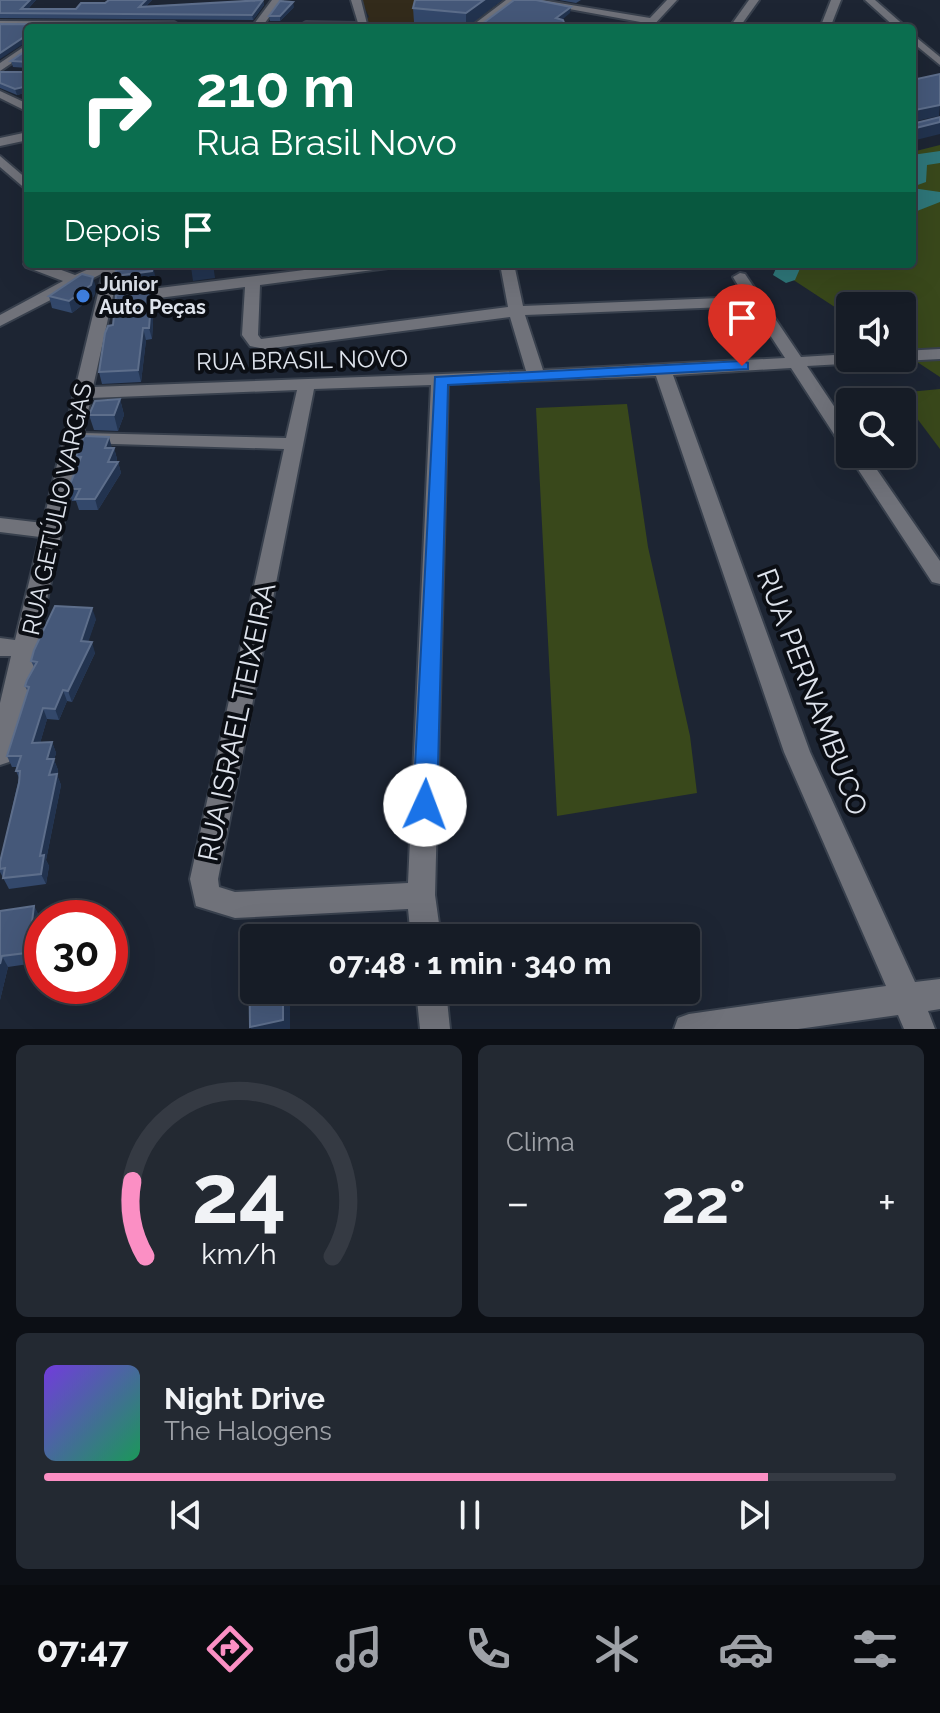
<!DOCTYPE html>
<html lang="pt">
<meta charset="utf-8">
<style>
:root{--surface:#161c26;--page:#232932;--text:#f1f3f6;--muted:#9ea1a7;--line:#353a43;--accent:#fb8fc4}
body{margin:0;font-family:Raleway,sans-serif;background:var(--page);color:var(--text);height:100vh;display:flex;flex-direction:column;font-size:30px;white-space:nowrap}
*{box-sizing:border-box;margin:0}
p{font-size:26px;color:var(--muted)}
.icon{flex:none;width:44px;height:44px;fill:none;stroke:currentColor;stroke-width:2;stroke-linecap:round;stroke-linejoin:round}
.map{position:relative;height:1029px;overflow:hidden}
.panel{display:flex;flex-direction:column;gap:16px;padding:16px;background:#0c0f15;flex:1}
.panel>*{flex:none}
.banner{position:absolute;left:24px;top:24px;width:892px;height:244px;border-radius:8px;box-shadow:0 8px 32px #0002,0 0 0 2px var(--line);background:#0b6e4f;color:#fff;overflow:hidden}
.controls{position:absolute;left:836px;top:292px;display:grid;gap:16px}
.controls a{display:grid;place-items:center;width:80px;height:80px;border-radius:8px;background:var(--surface);box-shadow:0 8px 32px #0002,0 0 0 2px var(--line);font-size:40px}
.speed{position:absolute;left:24px;top:900px;display:flex;gap:16px;font-size:40px;font-weight:700;text-align:center}
.speed>*{display:grid;place-content:center;width:104px;height:104px;border-radius:50%;background:var(--surface);box-shadow:0 8px 32px #0002,0 0 0 2px var(--line);line-height:1}
.speed .limit{border:12px solid #d22;background:#fff;color:#111}
.pin{position:absolute;display:grid;place-items:center;width:68px;height:68px;color:#fff;margin:-82px -34px;border-radius:50% 50% 50% 0;rotate:-45deg;box-shadow:0 0 8px #0007}
.pin .icon{rotate:45deg}
.me{position:absolute;width:88px;margin:-44px;rotate:2deg;stroke-linejoin:round;filter:drop-shadow(0 0 6px #0008)}
.turn{display:flex;align-items:center;gap:28px;height:168px;padding:0 40px;font-size:36px}
.turn .icon{width:104px;height:104px;stroke-width:2.5}
.turn b{display:block;font-size:56px;line-height:68px}
.then{display:flex;align-items:center;height:76px;padding:0 40px;background:#0003;gap:16px;font-size:30px}
.big{font-size:60px;font-weight:700;line-height:1.1}
.panel .tile{flex:1;display:flex;flex-direction:column;justify-content:center;gap:12px;min-width:0;padding:0 28px;border-radius:12px;background:var(--page)}
.panel .dial{align-items:center;gap:0}
.dial svg{height:208px;overflow:visible;fill:none;stroke:var(--line);stroke-width:7;stroke-linecap:round;text-anchor:middle}
.dial text{fill:var(--text);stroke:none}
.song{display:flex;align-items:center;gap:24px}
.cover{width:96px;height:96px;border-radius:12px;background:linear-gradient(135deg,hsl(260 70% 55%),hsl(150 70% 35%))}
.played{height:8px;border-radius:4px;background:linear-gradient(90deg,var(--accent) 85%,var(--line) 85%)}
.keys{display:flex;justify-content:space-around;direction:ltr}
.heat{display:flex;justify-content:space-between;align-items:center;font-size:44px;direction:ltr}
.panel .tiles{flex:1;display:grid;gap:16px;grid-template-columns:1fr 1fr}
.tile:last-child{grid-column:span 2}
.trip{position:absolute;left:240px;top:924px;width:460px;height:80px;border-radius:8px;background:var(--surface);box-shadow:0 8px 32px #0002,0 0 0 2px var(--line);font-weight:700;line-height:80px;text-align:center}
.dock{display:flex;height:128px;justify-content:space-around;align-items:center;background:#090b0f;color:var(--muted)}
.dock .icon{width:56px;height:56px}
.dock .active{color:var(--accent)}
.dock b{font-size:36px;color:var(--text)}
.map>svg:first-child{display:block}
.education{fill:#332b1b}
.green{fill:#39481b}
.lines{fill:none;stroke-linecap:round;stroke-linejoin:round}
.river{fill:#2e7679;fill-rule:evenodd}
.minor-casing{stroke:#38404d;stroke-width:4}
.minor{fill:#70727a;fill-rule:evenodd}
.wall{fill:#33486b}
.shaded-wall{fill:#22334f}
.building{fill:#455879;stroke:#5d6e8b;stroke-width:2}
.route{fill:#1a73e8;stroke:#114b97;stroke-width:2}
.shop-dot{fill:#3f7fe0;stroke:#0b0e14;stroke-width:3}
.labels{text-anchor:middle;dominant-baseline:central;stroke-width:8;stroke-linejoin:round;paint-order:stroke}
.far-poi-label{font-size:20px;font-weight:bold;fill:#dee3ec;stroke:#0b0e14;text-anchor:start}
.street-label{font-size:24px;fill:#dee3ec;stroke:#0b0e14}
.near-street-label{font-size:28px;fill:#dee3ec;stroke:#0b0e14}
</style>
<div class="map">
<svg width="940" height="1029" viewBox="0 0 940 1029">
<rect width="100%" height="100%" fill="#1d2533"/>
<path class="education" d="M361,0h140l-31,28 -99,-3 -7,-4 5,-4z"/>
<g class="green">
<path d="M940,145v232l-38,-25v-46h-52v11l-81,-53h143v-112z"/>
<path d="M940,389v60l-42,-56z"/>
<path d="M627,404l21,143 42,189 7,57 -140,23 -21,-408z"/>
</g>
<g class="lines">
<g class="river">
<path d="M940,151v12l-13,2 -1,17 -14,5v-32z"/>
<path d="M912,188l28,4v10l-28,11z"/>
<path d="M778,264h24l-7,16 -9,3 -13,-8z"/>
</g>
<defs>
<g id="minor">
<path d="M272,0h10l-21,28h-10z"/>
<path d="M351,0h10l6,24 67,1 5,3h-128l-10,-3 5,-3 52,1z"/>
<path d="M506,0h11l-37,28h-11z"/>
<path d="M520,0h21l109,18 17,-18h10l-26,28h-10l5,-5z"/>
<path d="M749,0h10l-20,28h-10z"/>
<path d="M831,0h10l-11,28h-10z"/>
<path d="M865,0h10l32,28h-11z"/>
<path d="M0,21l174,1 5,3 -5,3 -174,-1z"/>
<path d="M912,34l28,23v8l-28,-23z"/>
<path d="M28,44v8l-28,19v-8z"/>
<path d="M0,91l28,13v8l-28,-14z"/>
<path d="M28,132v8l-28,6v-8z"/>
<path d="M0,156l28,24v11l-28,-24z"/>
<path d="M28,260v4h17l30,11 25,-11h20l-27,123 433,-16 -16,-54 -245,32 -15,-3 -8,-11 3,-48 -118,15 -8,-5 8,-5 226,-28h42l-7,4 -128,17 -2,50 3,4 247,-32 -8,-43h14l9,42 222,-9 -12,-20 7,-4 5,1 56,83 49,-3v4h18l-8,5 -53,3 43,64v20l-7,-2 -52,-80 -118,7 137,377 105,230 25,-3v30l-12,2 7,18h-31l-6,-14 -100,14h-124l4,-11 11,-4 197,-28 -102,-234 -128,-376 -208,8 -13,511 6,43h-30l-3,-29 -173,9 -39,-12 -6,-27 94,-430 -203,-6 -44,203 1,3 -25,106 -4,7 -9,3v-62l11,-47h-11v-18l15,2 25,-103 -40,-5v-14l43,5 60,-250 -103,53v-11l63,-34 -37,-14 -2,-3zM751,306l34,52 -242,12 -18,-55zM431,385l-23,498 -173,9 -16,-5 -1,-8 96,-490zM297,390l-11,48 -203,-5 8,-35z"/>
<path d="M940,349v10l-38,2 -7,-3h7v-7z"/>
<path d="M850,451v3h16l74,107v23l-8,-2 -84,-128z"/>
<path d="M416,990h30l4,39h-30z"/>
</g>
</defs>
<use href="#minor" class="minor-casing"/>
<use href="#minor" class="minor"/>
</g>
<g class="wall">
<path d="M0,0h36l-8,9h48l29,-6 4,-3h43l-6,6 117,-6 1,5 -11,15 -253,-2z"/>
<path d="M502,0l-36,28 -52,-6 -1,-14z"/>
<path d="M559,0h22l-5,3z"/>
<path d="M294,7l-14,14h-10l-1,-5z"/>
<path d="M28,49v19l-15,-1 -2,-6z"/>
<path d="M0,72l28,20 -11,3 -17,-7z"/>
<path d="M96,288l-2,8 -22,17 -20,-5 -3,-12z"/>
<path d="M154,302l-2,37 -6,1 -5,42 -39,2 -3,-12 14,-47z"/>
<path d="M120,399l4,16 -6,16 -24,-1 -5,-15z"/>
<path d="M112,448h2l3,11 -1,3h2l3,11 -23,37h-19l-3,-9h-4l-4,-12 10,-25 -2,-7z"/>
<path d="M96,619l-8,22 7,12 -23,49 -5,-1 -8,19 -12,-1 -7,24 12,-1 4,11 -2,7 4,10 -1,5 4,10 -15,75 3,6 -3,18 -37,5 -9,-17v-10l19,-84 -3,-7 1,-4h-5l-5,-11 21,-64 -3,-6 9,-19 -3,-6z"/>
<path d="M34,906l5,10 -2,21h5v25l-34,5 -8,33v-89z"/>
</g>
<g class="shaded-wall">
<path d="M30,0h6l-12,13 -3,-4z"/>
<path d="M146,0h6l-12,12 -1,-5z"/>
<path d="M263,0l1,5 -11,15 -1,-5z"/>
<path d="M484,0h18l-36,28v-15z"/>
<path d="M293,2l1,5 -14,14v-5z"/>
<path d="M571,7l-1,6 -14,12v-7z"/>
<path d="M27,35l1,6 -28,18v-6z"/>
<path d="M28,86v6l-11,3 -2,-6z"/>
<path d="M940,105l-1,11 -27,6 3,-12z"/>
<path d="M940,122v12l-28,7v-12z"/>
<path d="M213,264l2,14 -22,3 -2,-14z"/>
<path d="M153,266l3,14 -1,6 -37,4 -3,-14z"/>
<path d="M93,277l3,11 -2,8 -22,17 -3,-12z"/>
<path d="M152,290l2,12 -2,37 -3,-11z"/>
<path d="M143,328l3,12 -5,42 -3,-12z"/>
<path d="M120,399l4,16 -6,16 -4,-16z"/>
<path d="M109,437l3,11 -4,11 -3,-11z"/>
<path d="M114,448l3,11 -5,12 6,-9 3,11 -23,37 -3,-11z"/>
<path d="M92,608l4,11 -11,33 -4,-11z"/>
<path d="M92,642l3,11 -23,49 -4,-11z"/>
<path d="M63,690l4,11 -8,19 -4,-11z"/>
<path d="M43,708l4,11 -10,35 -5,-11z"/>
<path d="M52,742l4,11 -2,7 4,10 -1,5 4,10 -15,75 3,6 -3,18 -5,-10 -1,-18 9,-81 -2,-16z"/>
<path d="M34,906l5,10 -4,33 -5,-11z"/>
<path d="M2,956l6,11 -8,33v-36z"/>
<path d="M283,990h7v39h-39l-1,-2z"/>
</g>
<g class="building">
<path d="M0,0h30l-9,9h55l5,-6h24l4,-3h37l-7,7 124,-7 -11,15 -252,-2z"/>
<path d="M415,0h69l-18,13 -53,-5z"/>
<path d="M514,0h22l35,7 -15,11 7,2 2,5h27l-5,3h-113l8,-4z"/>
<path d="M280,1l13,1 -13,14h-11z"/>
<path d="M0,24l331,1 -4,3h-299v18l-1,-11 -27,18z"/>
<path d="M28,49v13l-17,-1z"/>
<path d="M0,72h28v14l-13,3 -15,-6z"/>
<path d="M940,74v31l-25,5 -3,11 4,2 24,-6v5l-28,7v-49z"/>
<path d="M190,264h23l-22,3z"/>
<path d="M153,266l-1,5 -37,5 1,-6z"/>
<path d="M82,274l11,3 -2,8 -22,16 -20,-5z"/>
<path d="M152,290l-3,38h-6l-5,42 -39,2 6,-39 3,-7 5,-1 3,-30z"/>
<path d="M120,399l-6,16h-25l6,-14z"/>
<path d="M84,436l25,1 -4,11h9l-6,14h10l-23,37h-20l5,-10h-12l13,-32h-5z"/>
<path d="M55,606l37,2 -11,33 11,1 -24,49 -5,-1 -8,19 -12,-1 -11,35 20,-1 -5,17h7l-5,16 8,-1 -17,82 4,-1 -3,19 -38,4 2,-10 -5,1v-7l19,-79 1,-12h-4l5,-15h-14l22,-69 -4,-1 2,-6 10,-18 -6,-1 3,-11z"/>
<path d="M34,906l-4,32 12,-1v14l-40,5 -2,8v-53z"/>
<path d="M249,949h5v41h29v30l-33,7z"/>
</g>
<path class="route" d="M742,361l6,2v6l-300,16 -11,420 -4,7 -8,3 -9,-3 -3,-7 22,-428z"/>
<circle class="shop-dot" cx="83" cy="296" r="8"/>
<g class="labels">
<g class="far-poi-label">
<text x="99" y="284">Júnior<tspan x="99" dy="23">Auto Peças</tspan></text>
</g>
<g class="street-label">
<text transform="translate(302 360) rotate(-1)">RUA BRASIL NOVO</text>
<text transform="translate(57 509) rotate(-78)">RUA GETÚLIO VARGAS</text>
</g>
<g class="near-street-label">
<text transform="translate(812 692) rotate(69)">RUA PERNAMBUCO</text>
<text transform="translate(237 722) rotate(-78)">RUA ISRAEL TEIXEIRA</text>
</g>
</g>
</svg>
<div class="controls">
<a><svg class="icon" aria-label="sound" viewBox="0 0 24 24"><path d="M4 9h4l5-4v14l-5-4H4zM17 9q2 3 0 6"/></svg></a>
<a><svg class="icon" aria-label="search" viewBox="0 0 24 24"><circle cx="10" cy="10" r="6"/><path d="M15 15l6 6"/></svg></a>
</div>
<div class="speed"><div class="limit">30</div></div>
<div class="pin" style="left:742px;top:366px;background:#d93025"><svg class="icon" aria-label="arrive" viewBox="0 0 24 24"><path d="M6 21V4h12l-3 4 3 4H6"/></svg></div>
<svg class="me" style="left:425px;top:805px" viewBox="-20 -20 40 40"><circle r="19" fill="#fff"/><path d="M0-13L10 11 0 6-10 11z" fill="#1a73e8"/></svg>
<div class="trip">07:48 · 1 min · 340 m</div>
<div class="banner">
<div class="turn"><svg class="icon" aria-label="right" viewBox="0 0 24 24"><path d="M7 20v-9h11M14 6l5 5-5 5"/></svg><div><b>210 m</b>Rua Brasil Novo</div></div>
<div class="then">Depois<svg class="icon" aria-label="arrive" viewBox="0 0 24 24"><path d="M6 21V4h12l-3 4 3 4H6"/></svg></div>
</div>
</div>
<section class="panel">
<div class="tiles">
<div class="tile dial"><svg viewBox="0 0 100 80">
<path d="M14 69A42 42 0 1 1 86 69"/>
<path d="M14 69A42 42 0 0 1 9 40" stroke="#fb8fc4"/>
<text x="50" y="56" font-size="32" font-weight="700">24</text>
<text x="50" y="72" font-size="11">km/h</text>
</svg></div>
<div class="tile"><p>Clima</p>
<div class="heat"><a>−</a><b class="big">22°</b><a>+</a></div>
</div>
<div class="tile">
<div class="song"><i class="cover"></i><div><b>Night Drive</b><p>The Halogens</p></div></div>
<div class="played"></div>
<div class="keys"><svg class="icon" aria-label="previous" viewBox="0 0 24 24"><path d="M18 5L8 12l10 7zM5 5v14"/></svg><svg class="icon" aria-label="pause" viewBox="0 0 24 24"><path d="M8 5v14M16 5v14"/></svg><svg class="icon" aria-label="next" viewBox="0 0 24 24"><path d="M6 5l10 7-10 7zM19 5v14"/></svg></div>
</div>
</div>
</section>
<nav class="dock">
<b>07:47</b>
<svg class="icon active" aria-label="directions" viewBox="0 0 24 24"><path d="M12 3l9 9-9 9-9-9zM9 14v-3h6M13 9l2 2-2 2"/></svg>
<svg class="icon" aria-label="music" viewBox="0 0 24 24"><path d="M9 18V5l10-2v13"/><circle cx="6" cy="18" r="3"/><circle cx="16" cy="16" r="3"/></svg>
<svg class="icon" aria-label="phone" viewBox="0 0 24 24"><path d="M5 4h4l2 5-3 2q2 4 5 5l2-3 5 2v4C11 20 4 13 5 4z"/></svg>
<svg class="icon" aria-label="climate" viewBox="0 0 24 24"><path d="M12 3v18M4 7l16 10M4 17L20 7"/></svg>
<svg class="icon" aria-label="car" viewBox="0 0 24 24"><path d="M5 17H2v-5l4-1 3-4h7l3 4 3 1v5h-3M9 17h6M6 11h13"/><circle cx="7" cy="17" r="2"/><circle cx="17" cy="17" r="2"/></svg>
<svg class="icon" aria-label="filters" viewBox="0 0 24 24"><path d="M4 7h16M4 17h16"/><circle cx="9" cy="7" r="2"/><circle cx="15" cy="17" r="2"/></svg>
</nav>
